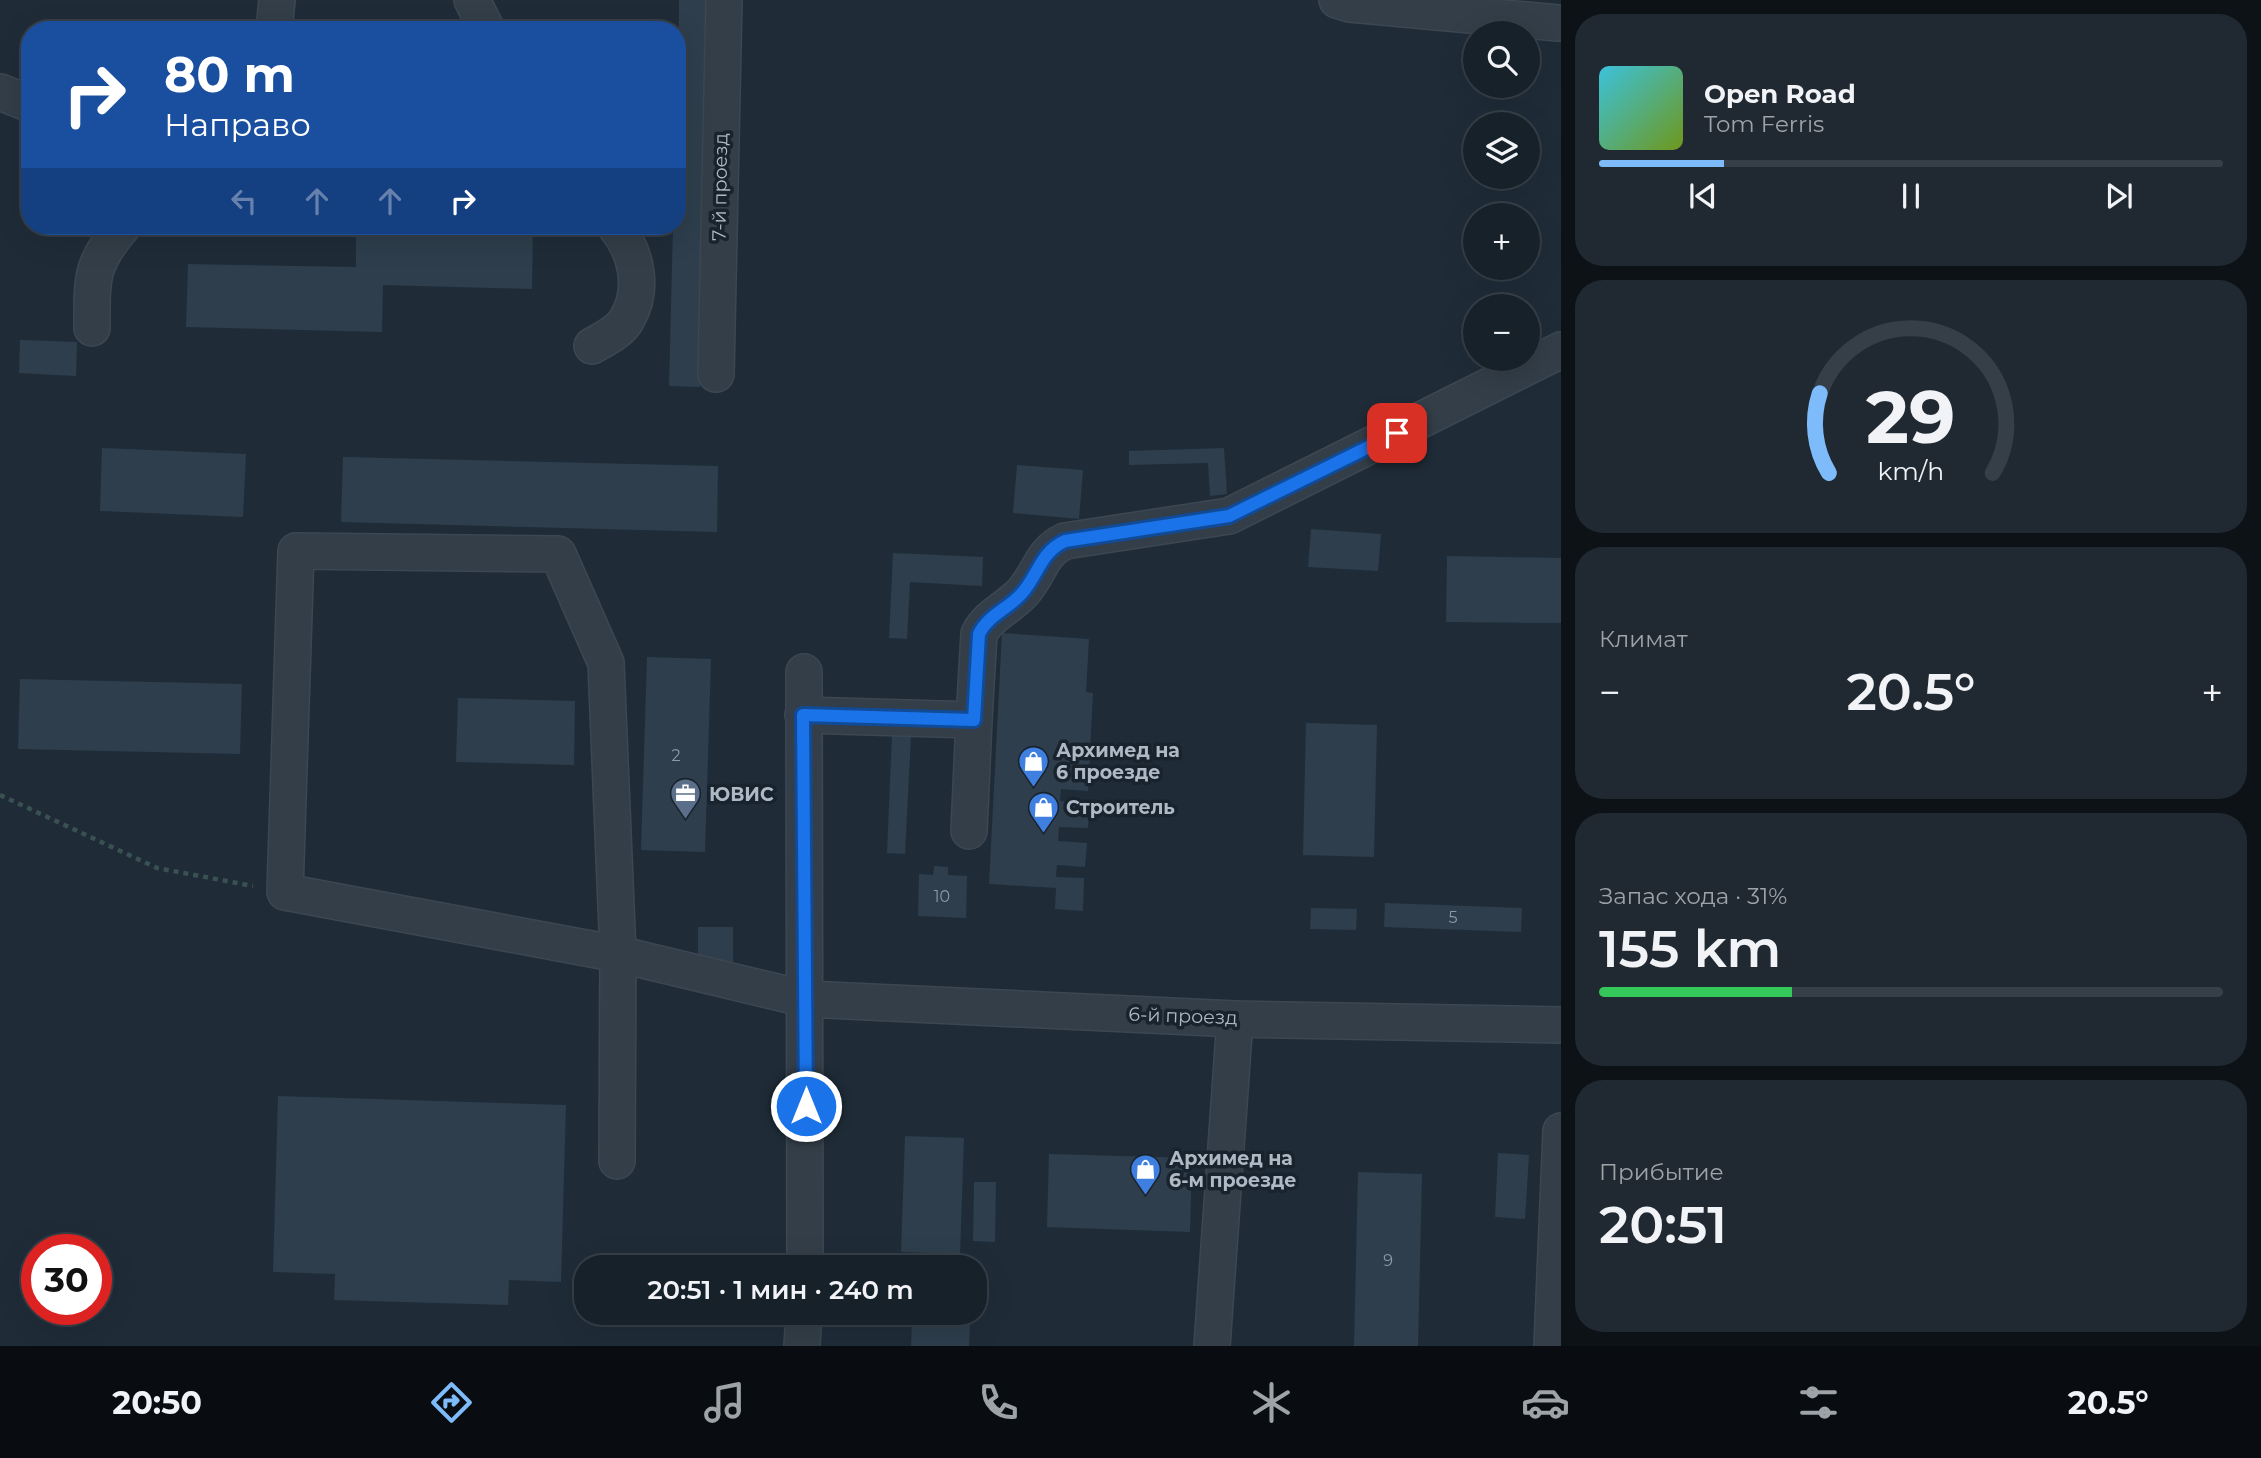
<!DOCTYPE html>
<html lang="ru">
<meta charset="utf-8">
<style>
:root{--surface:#17212a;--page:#202932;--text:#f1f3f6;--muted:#9ea3a8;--line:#363e47;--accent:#7dbbfa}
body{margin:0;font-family:Montserrat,sans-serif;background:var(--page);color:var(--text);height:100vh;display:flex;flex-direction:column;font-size:26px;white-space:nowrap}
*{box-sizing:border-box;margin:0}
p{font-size:23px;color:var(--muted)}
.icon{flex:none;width:38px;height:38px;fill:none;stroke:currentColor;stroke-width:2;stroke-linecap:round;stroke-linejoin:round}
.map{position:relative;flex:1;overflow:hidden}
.drawer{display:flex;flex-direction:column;gap:14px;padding:14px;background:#0d1217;width:700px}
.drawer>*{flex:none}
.top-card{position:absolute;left:21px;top:21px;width:665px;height:214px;border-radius:28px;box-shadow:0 7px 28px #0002,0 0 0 2px var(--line);background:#1a4fa0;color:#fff;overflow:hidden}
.tools{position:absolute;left:1463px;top:21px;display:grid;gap:14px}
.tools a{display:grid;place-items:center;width:77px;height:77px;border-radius:50%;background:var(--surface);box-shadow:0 7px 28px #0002,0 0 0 2px var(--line);font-size:35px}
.speed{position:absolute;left:21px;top:1234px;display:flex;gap:14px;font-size:35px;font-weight:700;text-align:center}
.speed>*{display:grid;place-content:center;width:91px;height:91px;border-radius:50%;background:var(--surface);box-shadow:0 7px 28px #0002,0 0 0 2px var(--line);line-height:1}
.speed .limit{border:10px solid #d22;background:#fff;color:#111}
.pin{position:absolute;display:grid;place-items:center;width:60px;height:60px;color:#fff;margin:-30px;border-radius:14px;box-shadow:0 4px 10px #0006}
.me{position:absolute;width:77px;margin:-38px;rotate:0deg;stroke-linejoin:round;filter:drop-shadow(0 0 5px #0008)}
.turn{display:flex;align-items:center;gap:24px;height:147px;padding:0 28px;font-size:32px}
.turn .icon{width:91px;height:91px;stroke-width:2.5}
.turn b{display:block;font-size:49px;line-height:60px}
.lanes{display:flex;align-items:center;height:66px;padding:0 28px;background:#0003;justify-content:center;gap:35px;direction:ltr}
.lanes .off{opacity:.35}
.big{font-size:52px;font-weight:600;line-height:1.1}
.drawer .widget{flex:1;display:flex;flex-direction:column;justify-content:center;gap:10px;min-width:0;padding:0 24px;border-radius:28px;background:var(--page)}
.drawer .dial{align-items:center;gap:0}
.dial svg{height:182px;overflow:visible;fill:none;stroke:var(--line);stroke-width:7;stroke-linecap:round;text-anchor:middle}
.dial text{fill:var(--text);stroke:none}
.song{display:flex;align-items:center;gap:21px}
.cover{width:84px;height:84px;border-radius:10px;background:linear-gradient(135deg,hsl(190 70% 55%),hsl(80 70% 35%))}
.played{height:7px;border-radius:4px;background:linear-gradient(90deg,var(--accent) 20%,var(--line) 20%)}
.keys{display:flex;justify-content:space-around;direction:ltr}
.heat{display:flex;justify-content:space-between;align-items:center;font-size:38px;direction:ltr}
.charge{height:10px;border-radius:5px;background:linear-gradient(90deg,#34c759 31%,var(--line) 0)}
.trip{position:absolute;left:574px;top:1255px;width:413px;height:70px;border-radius:28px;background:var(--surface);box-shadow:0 7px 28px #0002,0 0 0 2px var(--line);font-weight:600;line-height:70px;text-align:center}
.tabs{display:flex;height:112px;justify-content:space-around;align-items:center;background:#090d11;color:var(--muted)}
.tabs .icon{width:49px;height:49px}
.tabs .active{color:var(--accent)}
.tabs b{font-size:32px;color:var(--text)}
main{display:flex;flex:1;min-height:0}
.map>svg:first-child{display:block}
.building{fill:#2e3e4c}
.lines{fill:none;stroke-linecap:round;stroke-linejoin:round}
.minor-casing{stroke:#3c4752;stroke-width:38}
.path{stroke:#3a5151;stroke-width:4.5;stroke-dasharray:5 5;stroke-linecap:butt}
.minor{stroke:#333e48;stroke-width:35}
.route-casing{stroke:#114b97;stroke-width:18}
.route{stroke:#1a73e8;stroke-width:12}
.labels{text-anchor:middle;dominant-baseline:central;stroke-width:7;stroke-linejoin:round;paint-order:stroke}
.number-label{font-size:16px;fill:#8c99a6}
.street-label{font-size:19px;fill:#adb9c5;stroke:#19232d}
.poi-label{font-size:19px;font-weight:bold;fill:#adb9c5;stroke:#19232d;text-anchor:start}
</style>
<main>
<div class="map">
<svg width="1561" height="1346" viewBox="0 0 1561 1346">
<rect width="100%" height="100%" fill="#1f2c38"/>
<g class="building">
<path d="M679,0h31l-10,387 -31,-1 4,-160h4z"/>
<path d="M356,226h177l-1,63 -149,-4 -1,47 -196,-5 2,-63 168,3z"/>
<path d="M20,340l57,2 -1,34 -57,-3z"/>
<path d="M102,448l144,6 -3,63 -143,-6z"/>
<path d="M1224,448l3,46 -17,2 -2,-33 -79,2v-14z"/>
<path d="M343,457l375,9 -1,66 -376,-10z"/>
<path d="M1017,465l66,5 -4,49 -66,-6z"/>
<path d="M1311,529l70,5 -3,37 -70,-4z"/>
<path d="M893,553l90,4 -1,29 -72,-4 -3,57 -18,-1z"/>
<path d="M1447,556l114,2v65l-115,-1z"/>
<path d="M1002,633l87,6 -3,53 7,1 -5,98 -27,-2 -1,12 29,2 -1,25 -29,-1 -1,14 29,2 -2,24 -28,-2 -1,12 28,1 -1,33 -28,-2 1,-21 -67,-4z"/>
<path d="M647,657l64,2 -6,193 -64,-2z"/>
<path d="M20,679l222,5 -2,70 -222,-5z"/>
<path d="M458,698l117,3 -1,64 -118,-3z"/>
<path d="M1306,723l71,2 -3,132 -71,-2z"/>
<path d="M892,735l19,1 -6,118 -18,-1z"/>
<path d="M934,866l14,1v8l19,1 -1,42 -48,-2 1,-42 14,1z"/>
<path d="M1385,903l137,5 -1,24 -137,-5z"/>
<path d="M1311,908l46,1 -1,21 -46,-1z"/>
<rect x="698" y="927" width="35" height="36"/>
<path d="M278,1096l288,9 -5,177 -52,-2 -1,25 -174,-5 1,-26 -62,-2z"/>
<path d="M905,1136l59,2 -4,116 -59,-2z"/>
<path d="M1498,1153l31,2 -4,64 -30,-2z"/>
<path d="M1049,1154l143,4 -2,74 -143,-5z"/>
<path d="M1358,1172l64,2 -4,172h-64z"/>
<path d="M974,1182h22l-1,60 -22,-1z"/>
<path d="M912,1322l58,3 -1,21h-58z"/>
</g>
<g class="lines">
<defs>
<g id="minor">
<path d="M472,0l15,30"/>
<path d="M1337,0l13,4 208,19"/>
<path d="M274,30l3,-30"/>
<path d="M0,92l30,12"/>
<path d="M92,328c0,-49 -2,-64 31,-102"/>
<path d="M592,346c12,-7 28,-14 35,-27 18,-31 9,-68 -12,-93"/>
<path d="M716,374l8,-374"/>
<path d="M804,672l1,595"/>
<path d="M803,715l171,5 -5,111"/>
<path d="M974,720l5,-86c9,-19 31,-27 44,-42 17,-19 18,-40 42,-51l164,-25 332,-166"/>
<path d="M617,1161l1,-207 -12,-291 -48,-109 -262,-3 -11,341 333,62 188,45 429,20 326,6"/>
<path d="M802,1346l2,-34"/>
<path d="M1212,1346l23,-327"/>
<path d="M1552,1346l9,-215"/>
</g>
</defs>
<use href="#minor" class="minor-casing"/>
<path class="path" d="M0,795l157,73 96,18"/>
<use href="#minor" class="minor"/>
</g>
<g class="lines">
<defs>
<path id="route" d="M806,1106l-3,-391 171,5 5,-86c9,-19 31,-26 44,-42 16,-19 18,-40 42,-51l164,-25 168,-83"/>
</defs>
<use href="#route" class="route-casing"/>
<use href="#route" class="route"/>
</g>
<defs>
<symbol id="shop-pin" viewBox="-11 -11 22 30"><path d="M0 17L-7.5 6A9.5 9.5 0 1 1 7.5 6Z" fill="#3f7fe0" stroke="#19232d"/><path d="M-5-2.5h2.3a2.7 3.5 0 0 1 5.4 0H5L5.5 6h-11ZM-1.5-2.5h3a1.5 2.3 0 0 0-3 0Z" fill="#fff"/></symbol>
<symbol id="office-pin" viewBox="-11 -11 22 30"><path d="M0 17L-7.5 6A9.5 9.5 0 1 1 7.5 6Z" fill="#5c6f8a" stroke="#19232d"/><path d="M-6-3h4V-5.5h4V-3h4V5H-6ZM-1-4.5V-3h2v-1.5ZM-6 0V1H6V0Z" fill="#fff"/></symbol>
</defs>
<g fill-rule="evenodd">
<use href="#shop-pin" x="1016" y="744" width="35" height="47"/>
<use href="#office-pin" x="668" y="776" width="35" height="47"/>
<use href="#shop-pin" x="1026" y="790" width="35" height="47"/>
<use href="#shop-pin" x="1128" y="1152" width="35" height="47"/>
</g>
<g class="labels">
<g class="number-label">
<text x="676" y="755">2</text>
<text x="942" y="896">10</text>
<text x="1453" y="917">5</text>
<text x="1388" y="1260">9</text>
</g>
<g class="street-label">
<text transform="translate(720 187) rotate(-89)">7-й проезд</text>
<text transform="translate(1183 1016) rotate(2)">6-й проезд</text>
</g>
<g class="poi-label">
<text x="1056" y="750">Архимед на<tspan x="1056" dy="22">6 проезде</tspan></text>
<text x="709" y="794">ЮВИС</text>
<text x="1066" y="807">Строитель</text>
<text x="1169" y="1158">Архимед на<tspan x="1169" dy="22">6-м проезде</tspan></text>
</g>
</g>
</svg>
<div class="tools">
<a><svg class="icon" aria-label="search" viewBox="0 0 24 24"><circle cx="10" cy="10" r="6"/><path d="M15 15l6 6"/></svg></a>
<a><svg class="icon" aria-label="layers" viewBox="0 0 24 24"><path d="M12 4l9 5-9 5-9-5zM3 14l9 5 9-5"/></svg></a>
<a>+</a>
<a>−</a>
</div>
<div class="speed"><div class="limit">30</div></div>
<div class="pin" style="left:1397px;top:433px;background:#d93025"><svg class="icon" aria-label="arrive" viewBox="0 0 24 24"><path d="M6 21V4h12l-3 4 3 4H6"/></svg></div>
<svg class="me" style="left:806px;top:1106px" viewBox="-20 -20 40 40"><circle r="17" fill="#1a73e8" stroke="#fff" stroke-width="3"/><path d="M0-11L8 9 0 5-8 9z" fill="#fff"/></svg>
<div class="trip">20:51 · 1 мин · 240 m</div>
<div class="top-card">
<div class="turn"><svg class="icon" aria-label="right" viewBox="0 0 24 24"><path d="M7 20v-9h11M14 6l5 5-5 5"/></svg><div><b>80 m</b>Направо</div></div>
<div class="lanes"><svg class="icon off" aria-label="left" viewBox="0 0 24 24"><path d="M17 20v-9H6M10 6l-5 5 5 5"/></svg><svg class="icon off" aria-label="ahead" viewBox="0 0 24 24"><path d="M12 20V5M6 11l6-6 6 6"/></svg><svg class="icon off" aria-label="ahead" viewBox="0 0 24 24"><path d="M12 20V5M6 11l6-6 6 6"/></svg><svg class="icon" aria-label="right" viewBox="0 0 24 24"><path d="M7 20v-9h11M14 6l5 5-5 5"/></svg></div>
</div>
</div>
<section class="drawer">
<div class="widget">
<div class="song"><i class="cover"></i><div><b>Open Road</b><p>Tom Ferris</p></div></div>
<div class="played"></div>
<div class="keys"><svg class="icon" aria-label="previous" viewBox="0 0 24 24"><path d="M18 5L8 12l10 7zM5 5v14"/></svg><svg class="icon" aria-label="pause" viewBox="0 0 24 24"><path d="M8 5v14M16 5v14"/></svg><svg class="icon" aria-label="next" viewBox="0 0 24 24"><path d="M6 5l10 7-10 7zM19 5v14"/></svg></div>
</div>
<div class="widget dial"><svg viewBox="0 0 100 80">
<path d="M14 69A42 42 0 1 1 86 69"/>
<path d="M14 69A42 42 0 0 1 10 34" stroke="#7dbbfa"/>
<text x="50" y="56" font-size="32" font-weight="700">29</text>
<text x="50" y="72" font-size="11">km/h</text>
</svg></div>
<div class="widget"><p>Климат</p>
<div class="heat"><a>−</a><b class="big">20.5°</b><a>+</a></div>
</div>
<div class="widget"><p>Запас хода · 31%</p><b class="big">155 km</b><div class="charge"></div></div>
<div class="widget"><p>Прибытие</p><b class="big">20:51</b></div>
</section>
</main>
<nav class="tabs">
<b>20:50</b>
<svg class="icon active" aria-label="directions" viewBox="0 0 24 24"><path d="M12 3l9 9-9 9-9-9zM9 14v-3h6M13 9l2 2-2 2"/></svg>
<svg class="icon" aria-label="music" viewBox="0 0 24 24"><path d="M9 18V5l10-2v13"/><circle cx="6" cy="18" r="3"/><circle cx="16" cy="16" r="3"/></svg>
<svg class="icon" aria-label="phone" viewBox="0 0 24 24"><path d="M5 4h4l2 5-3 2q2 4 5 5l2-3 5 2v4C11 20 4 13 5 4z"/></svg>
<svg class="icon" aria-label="climate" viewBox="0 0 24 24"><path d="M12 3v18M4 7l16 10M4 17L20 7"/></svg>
<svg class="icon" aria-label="car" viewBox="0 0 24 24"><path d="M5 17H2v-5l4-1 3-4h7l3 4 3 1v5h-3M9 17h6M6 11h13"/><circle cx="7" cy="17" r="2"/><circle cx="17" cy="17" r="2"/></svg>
<svg class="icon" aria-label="filters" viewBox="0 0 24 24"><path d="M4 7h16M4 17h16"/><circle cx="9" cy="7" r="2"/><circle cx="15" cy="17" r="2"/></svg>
<b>20.5°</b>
</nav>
